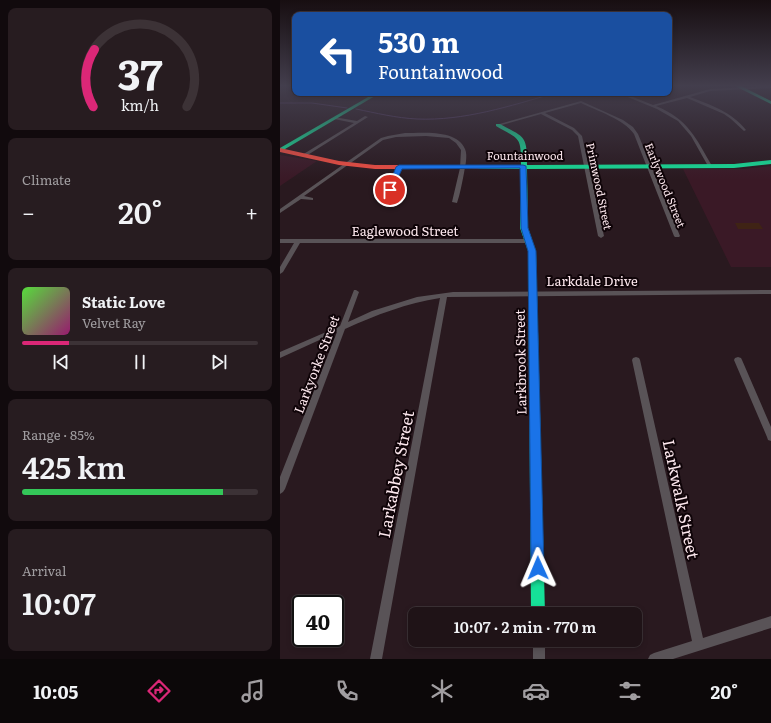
<!DOCTYPE html>
<meta charset="utf-8">
<style>
:root{--surface:#1f1317;--page:#271c20;--text:#f1f3f6;--muted:#a19ea1;--line:#3c3236;--accent:#db2777}
body{margin:0;font-family:Literata,serif;background:var(--page);color:var(--text);height:100vh;display:flex;flex-direction:column;font-size:15px;white-space:nowrap}
*{box-sizing:border-box;margin:0}
p{font-size:13px;color:var(--muted)}
.icon{flex:none;width:22px;height:22px;fill:none;stroke:currentColor;stroke-width:2;stroke-linecap:round;stroke-linejoin:round}
.map{position:relative;flex:1;overflow:hidden}
.side{display:flex;flex-direction:column;gap:8px;padding:8px;background:#110a0d;width:280px}
.side>*{flex:none}
.banner{position:absolute;left:12px;top:12px;width:380px;height:84px;border-radius:8px;box-shadow:0 2px 6px #0003,0 0 0 1px var(--line);background:#1a4fa0;color:#fff;overflow:hidden}
.speed{position:absolute;left:12px;top:595px;display:flex;gap:8px;font-size:20px;font-weight:700;text-align:center}
.speed>*{display:grid;place-content:center;width:52px;height:52px;border-radius:50%;background:var(--surface);box-shadow:0 2px 6px #0003,0 0 0 1px var(--line);line-height:1}
.speed .limit{border:2px solid #111;border-radius:6px;background:#fff;color:#111}
.pin{position:absolute;display:grid;place-items:center;width:34px;height:34px;color:#fff;margin:-17px;border:2px solid #fff;border-radius:50%;box-shadow:0 1px 4px #0007}
.me{position:absolute;width:44px;margin:-22px;rotate:359deg;stroke-linejoin:round;filter:drop-shadow(0 0 3px #0008)}
.turn{display:flex;align-items:center;gap:14px;height:84px;padding:0 20px;font-size:18px}
.turn .icon{width:52px;height:52px;stroke-width:2.5}
.turn b{display:block;font-size:28px;line-height:34px}
.big{font-size:30px;font-weight:600;line-height:1.1}
.side .tile{flex:1;display:flex;flex-direction:column;justify-content:center;gap:6px;min-width:0;padding:0 14px;border-radius:8px;background:var(--page)}
.side .dial{align-items:center;gap:0}
.dial svg{height:104px;overflow:visible;fill:none;stroke:var(--line);stroke-width:7;stroke-linecap:round;text-anchor:middle}
.dial text{fill:var(--text);stroke:none}
.song{display:flex;align-items:center;gap:12px}
.cover{width:48px;height:48px;border-radius:6px;background:linear-gradient(135deg,hsl(110 70% 55%),hsl(320 70% 35%))}
.played{height:4px;border-radius:2px;background:linear-gradient(90deg,var(--accent) 20%,var(--line) 20%)}
.keys{display:flex;justify-content:space-around;direction:ltr}
.heat{display:flex;justify-content:space-between;align-items:center;font-size:22px;direction:ltr}
.charge{height:6px;border-radius:3px;background:linear-gradient(90deg,#34c759 85%,var(--line) 0)}
.trip{position:absolute;left:128px;top:607px;width:234px;height:40px;border-radius:8px;background:var(--surface);box-shadow:0 2px 6px #0003,0 0 0 1px var(--line);font-weight:600;line-height:40px;text-align:center}
.tab-bar{display:flex;height:64px;justify-content:space-around;align-items:center;background:#0c0809;color:var(--muted)}
.tab-bar .icon{width:28px;height:28px}
.tab-bar .current{color:var(--accent)}
.tab-bar b{font-size:18px;color:var(--text)}
main{display:flex;flex:1;min-height:0}
.map>svg:first-child{display:block}
.built{fill:#3a1926}
.green{fill:#3f2315}
.lines{fill:none;stroke-linecap:round;stroke-linejoin:round}
.stream{stroke:#543d65;stroke-width:1}
.street{fill:#595357;fill-rule:evenodd}
.fast{fill:#16e098;fill-rule:evenodd}
.jam{fill:#f24e42;fill-rule:evenodd}
.route{fill:#1a73e8;stroke:#114b97}
.labels{text-anchor:middle;dominant-baseline:central;stroke-width:4;stroke-linejoin:round;paint-order:stroke}
.far-street-label{font-size:11px;fill:#fce7ed;stroke:#0f0408}
.street-label{font-size:13px;fill:#fce7ed;stroke:#0f0408}
.near-street-label{font-size:16px;fill:#fce7ed;stroke:#0f0408}
</style>
<main>
<section class="side">
<div class="tile dial"><svg viewBox="0 0 100 80">
<path d="M14 69A42 42 0 1 1 86 69"/>
<path d="M14 69A42 42 0 0 1 15 25" stroke="#db2777"/>
<text x="50" y="56" font-size="32" font-weight="700">37</text>
<text x="50" y="72" font-size="11">km/h</text>
</svg></div>
<div class="tile"><p>Climate</p>
<div class="heat"><a>−</a><b class="big">20°</b><a>+</a></div>
</div>
<div class="tile">
<div class="song"><i class="cover"></i><div><b>Static Love</b><p>Velvet Ray</p></div></div>
<div class="played"></div>
<div class="keys"><svg class="icon" aria-label="previous" viewBox="0 0 24 24"><path d="M18 5L8 12l10 7zM5 5v14"/></svg><svg class="icon" aria-label="pause" viewBox="0 0 24 24"><path d="M8 5v14M16 5v14"/></svg><svg class="icon" aria-label="next" viewBox="0 0 24 24"><path d="M6 5l10 7-10 7zM19 5v14"/></svg></div>
</div>
<div class="tile"><p>Range · 85%</p><b class="big">425 km</b><div class="charge"></div></div>
<div class="tile"><p>Arrival</p><b class="big">10:07</b></div>
</section>
<div class="map">
<svg width="491" height="659" viewBox="0 0 491 659">
<rect width="100%" height="100%" fill="#29191f"/>
<g class="built">
<path d="M0,155l37,6 -37,25z"/>
<path d="M491,166v101h-40l-48,-98h59z"/>
</g>
<path class="green" d="M455,223h24l4,6h-25z"/>
<g class="lines">
<g class="stream">
<path d="M0,103h32l35,5"/>
<path d="M76,109c20,4 40,9 61,10 47,2 93,-13 138,-26"/>
</g>
<g class="street">
<path d="M491,86v2l-61,3 -20,6c21,8 42,15 56,33l-2,1 -13,-12 -7,-5 -37,-16 -31,8c32,13 40,32 56,60l-2,1 -2,-1 -17,-30 -13,-15 -21,-12 -39,-16h5l30,12 57,-16z"/>
<path d="M301,101l42,19 10,7 5,7 42,102 -1,1h-4l-1,-1 -40,-102c-10,-15 -37,-23 -53,-31l-36,10 29,15 8,8 22,100 -3,2 -3,-2 -20,-100 -6,-6 -31,-16 -43,12 -2,-1z"/>
<path d="M85,116l3,1 -62,39 -4,-1 52,-32 -20,-4v-2l23,4z"/>
<path d="M125,133c17,0 52,-4 60,16 3,7 0,17 -1,24 -2,10 -4,21 -7,30l-5,-1 8,-34 1,-18 -5,-7 -7,-5 -23,-2 -30,1 -13,3 -79,56 9,2v2l-12,-1 -21,14v-4l101,-71 7,-2z"/>
<path d="M117,166l4,1 -12,34 -5,1 -1,-1z"/>
<path d="M0,239h249l3,2 -3,2h-229l-17,29 -3,2v-7l14,-24h-14z"/>
<path d="M74,290h2l3,2 -11,30 24,-11 45,-14 36,-5 318,-2v4l-324,3 -65,362h-12l70,-361c-33,5 -64,17 -95,31l-60,160 -2,3 -3,2v-17l57,-145 -57,26v-6l60,-26z"/>
<path d="M356,357l3,1 1,2 63,278 68,-22v12l-98,31h-25l2,-4 4,-2 38,-12 -60,-281 1,-2z"/>
<path d="M458,357l3,1 1,2 29,67v14l-3,-1 -1,-3 -33,-77 1,-2z"/>
<rect x="253" y="640" width="12" height="19"/>
</g>
<g class="fast">
<path d="M455,86h6l30,15v3z"/>
<path d="M95,93h5l-100,59v-4z"/>
<path d="M216,124h4c25,14 27,11 27,41l207,-1 37,-4v4l-37,4 -207,1 1,59 8,23 9,363h-14l-3,-363 -8,-23 1,-59h-43l-3,-2 3,-2h43c0,-29 -1,-25 -25,-39z"/>
</g>
<path class="jam" d="M0,148l59,13 36,4h103l3,2 -3,2h-103l-36,-4 -59,-13z"/>
</g>
<linearGradient id="sky" x2="0" y2="1"><stop stop-color="#170e11"/><stop offset="0.48" stop-color="#433e4d"/><stop offset="1" stop-color="#433e4d" stop-opacity="0"/></linearGradient>
<rect width="491" height="179" fill="url(#sky)"/>
<path class="route" d="M243,165l3,1 2,62 8,23 8,317 -2,5 -4,2 -5,-2 -2,-5 -3,-317 -7,-23 -1,-60 -118,1 -10,22 -5,-1 9,-23 3,-2z"/>
<g class="labels">
<g class="far-street-label">
<text x="245" y="155">Fountainwood</text>
<text transform="translate(386 185) rotate(68)">Earlywood Street</text>
<text transform="translate(320 186) rotate(78)">Primwood Street</text>
</g>
<g class="street-label">
<text x="125" y="230">Eaglewood Street</text>
<text x="312" y="280">Larkdale Drive</text>
<text transform="translate(240 362) rotate(-91)">Larkbrook Street</text>
<text transform="translate(36 364) rotate(-69)">Larkyorke Street</text>
</g>
<g class="near-street-label">
<text transform="translate(115 474) rotate(-79)">Larkabbey Street</text>
<text transform="translate(402 499) rotate(78)">Larkwalk Street</text>
</g>
</g>
</svg>
<div class="speed"><div class="limit">40</div></div>
<div class="pin" style="left:110px;top:190px;background:#d93025"><svg class="icon" aria-label="arrive" viewBox="0 0 24 24"><path d="M6 21V4h12l-3 4 3 4H6"/></svg></div>
<svg class="me" style="left:258px;top:568px" viewBox="-20 -20 40 40"><path d="M0-17L14 15 0 8-14 15z" fill="#1a73e8" stroke="#fff" stroke-width="4"/></svg>
<div class="trip">10:07 · 2 min · 770 m</div>
<div class="banner">
<div class="turn"><svg class="icon" aria-label="left" viewBox="0 0 24 24"><path d="M17 20v-9H6M10 6l-5 5 5 5"/></svg><div><b>530 m</b>Fountainwood</div></div>
</div>
</div>
</main>
<nav class="tab-bar">
<b>10:05</b>
<svg class="icon current" aria-label="directions" viewBox="0 0 24 24"><path d="M12 3l9 9-9 9-9-9zM9 14v-3h6M13 9l2 2-2 2"/></svg>
<svg class="icon" aria-label="music" viewBox="0 0 24 24"><path d="M9 18V5l10-2v13"/><circle cx="6" cy="18" r="3"/><circle cx="16" cy="16" r="3"/></svg>
<svg class="icon" aria-label="phone" viewBox="0 0 24 24"><path d="M5 4h4l2 5-3 2q2 4 5 5l2-3 5 2v4C11 20 4 13 5 4z"/></svg>
<svg class="icon" aria-label="climate" viewBox="0 0 24 24"><path d="M12 3v18M4 7l16 10M4 17L20 7"/></svg>
<svg class="icon" aria-label="car" viewBox="0 0 24 24"><path d="M5 17H2v-5l4-1 3-4h7l3 4 3 1v5h-3M9 17h6M6 11h13"/><circle cx="7" cy="17" r="2"/><circle cx="17" cy="17" r="2"/></svg>
<svg class="icon" aria-label="filters" viewBox="0 0 24 24"><path d="M4 7h16M4 17h16"/><circle cx="9" cy="7" r="2"/><circle cx="15" cy="17" r="2"/></svg>
<b>20°</b>
</nav>
